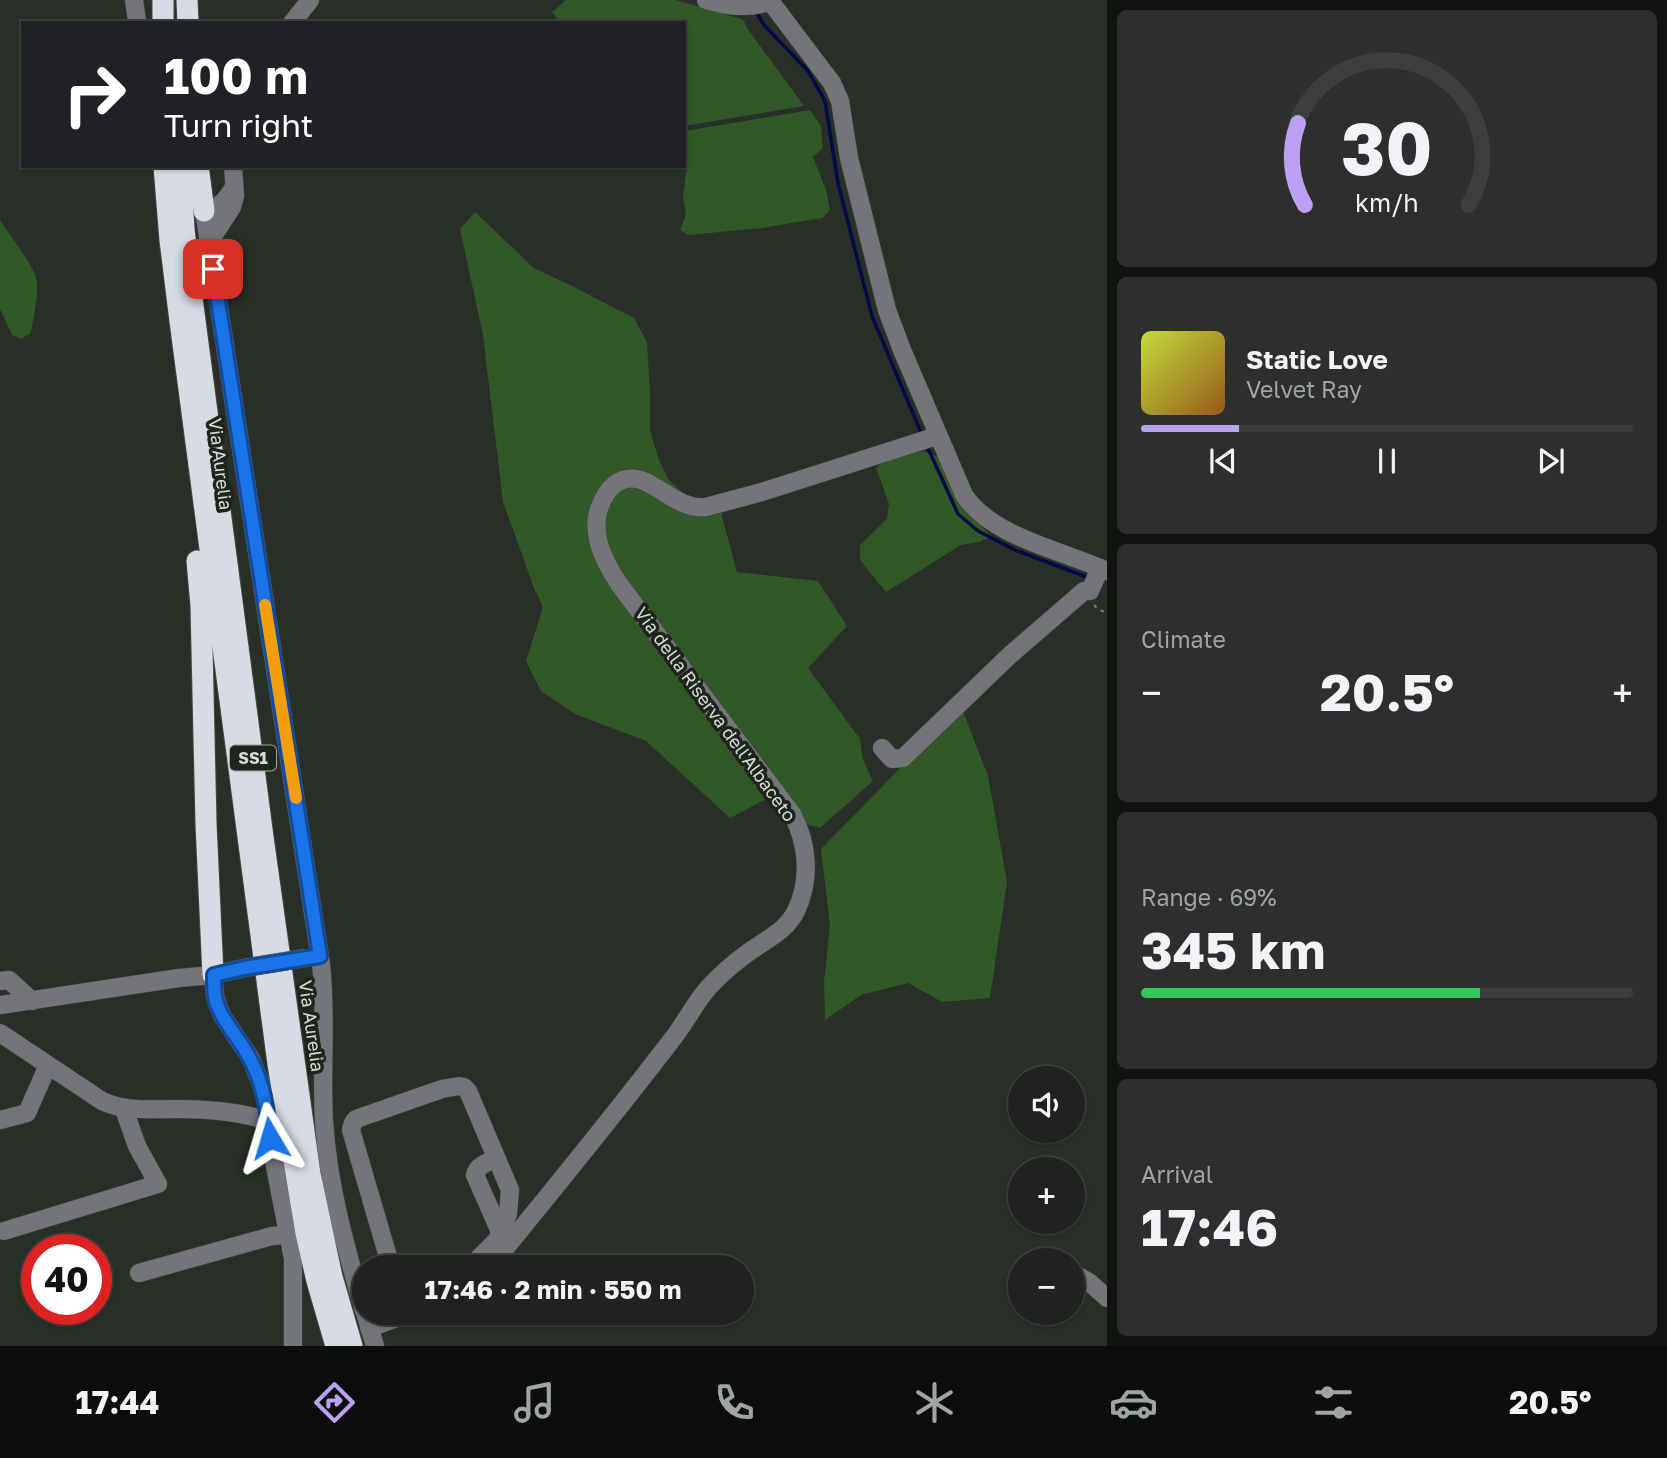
<!DOCTYPE html>
<meta charset="utf-8">
<style>
:root{--surface:#1f221e;--page:#2c2f2b;--text:#f1f3f6;--muted:#a1a4a4;--line:#3c3f3c;--accent:#bca0f2}
body{margin:0;font-family:"Golos Text",sans-serif;background:var(--page);color:var(--text);height:100vh;display:flex;flex-direction:column;font-size:26px;white-space:nowrap}
*{box-sizing:border-box;margin:0}
p{font-size:23px;color:var(--muted)}
.icon{flex:none;width:38px;height:38px;fill:none;stroke:currentColor;stroke-width:2;stroke-linecap:round;stroke-linejoin:round}
.map{position:relative;flex:1;overflow:hidden}
.details{display:flex;flex-direction:column;gap:10px;padding:10px;background:#111310;width:560px}
.details>*{flex:none}
.top-card{position:absolute;left:21px;top:21px;width:665px;height:147px;border-radius:0px;box-shadow:0 2px 5px #0004,0 0 0 2px var(--line);background:#202124;color:#fff;overflow:hidden}
.controls{position:absolute;left:1008px;top:1066px;display:grid;gap:14px}
.controls a{display:grid;place-items:center;width:77px;height:77px;border-radius:50%;background:var(--surface);box-shadow:0 2px 5px #0004,0 0 0 2px var(--line);font-size:35px}
.speed{position:absolute;left:21px;top:1234px;display:flex;gap:14px;font-size:35px;font-weight:700;text-align:center}
.speed>*{display:grid;place-content:center;width:91px;height:91px;border-radius:50%;background:var(--surface);box-shadow:0 2px 5px #0004,0 0 0 2px var(--line);line-height:1}
.speed .limit{border:10px solid #d22;background:#fff;color:#111}
.pin{position:absolute;display:grid;place-items:center;width:60px;height:60px;color:#fff;margin:-30px;border-radius:14px;box-shadow:0 4px 10px #0006}
.me{position:absolute;width:77px;margin:-38px;rotate:353deg;stroke-linejoin:round;filter:drop-shadow(0 0 5px #0008)}
.turn{display:flex;align-items:center;gap:24px;height:147px;padding:0 28px;font-size:32px}
.turn .icon{width:91px;height:91px;stroke-width:2.5}
.turn b{display:block;font-size:49px;line-height:60px}
.big{font-size:52px;font-weight:700;line-height:1.1}
.details .widget{flex:1;display:flex;flex-direction:column;justify-content:center;gap:10px;min-width:0;padding:0 24px;border-radius:10px;background:var(--page)}
.details .dial{align-items:center;gap:0}
.dial svg{height:182px;overflow:visible;fill:none;stroke:var(--line);stroke-width:7;stroke-linecap:round;text-anchor:middle}
.dial text{fill:var(--text);stroke:none}
.song{display:flex;align-items:center;gap:21px}
.cover{width:84px;height:84px;border-radius:10px;background:linear-gradient(135deg,hsl(70 70% 55%),hsl(30 70% 35%))}
.played{height:7px;border-radius:4px;background:linear-gradient(90deg,var(--accent) 20%,var(--line) 20%)}
.keys{display:flex;justify-content:space-around;direction:ltr}
.heat{display:flex;justify-content:space-between;align-items:center;font-size:38px;direction:ltr}
.charge{height:10px;border-radius:5px;background:linear-gradient(90deg,#34c759 69%,var(--line) 0)}
.trip{position:absolute;left:352px;top:1255px;width:402px;height:70px;border-radius:35px;background:var(--surface);box-shadow:0 2px 5px #0004,0 0 0 2px var(--line);font-weight:700;line-height:70px;text-align:center}
.menu{display:flex;height:112px;justify-content:space-around;align-items:center;background:#0c0e0c;color:var(--muted)}
.menu .icon{width:49px;height:49px}
.menu .current{color:var(--accent)}
.menu b{font-size:32px;color:var(--text)}
main{display:flex;flex:1;min-height:0}
.map>svg:first-child{display:block}
.green{fill:#315826}
.lines{fill:none;stroke-linecap:round;stroke-linejoin:round}
.stream{stroke:#000b47;stroke-width:3.5}
.minor-casing{stroke:#454a44;stroke-width:19}
.highway-casing{stroke:#454a44;stroke-width:23}
.path{stroke:#7e827d;stroke-width:2;stroke-dasharray:3.5 5;stroke-linecap:butt}
.minor{stroke:#737579;stroke-width:18}
.highway{stroke:#d7dbe4;stroke-width:21}
.minor-bridge-casing{stroke:#454a44;stroke-width:19;stroke-linecap:butt}
.minor-bridge{stroke:#737579;stroke-width:18}
.route-casing{stroke:#114b97;stroke-width:18}
.route{stroke:#1a73e8;stroke-width:12}
.slow{stroke:#f59e0b;stroke-width:12}
.labels{text-anchor:middle;dominant-baseline:central;stroke-width:7;stroke-linejoin:round;paint-order:stroke}
.shield{fill:#1f241e;stroke:#a0a4a0;stroke-width:2}
.shield-label{font-size:16px;font-weight:bold;fill:#d8dbd7}
.street-label{font-size:18px;fill:#d8dbd7;stroke:#1f241e}
</style>
<main>
<div class="map">
<svg width="1107" height="1346" viewBox="0 0 1107 1346">
<rect width="100%" height="100%" fill="#292e28"/>
<g class="green">
<path d="M566,0h110l65,19 3,2 3,7 57,78 -120,20v-103h-124l-8,-11z"/>
<path d="M810,110l11,16 2,22 -10,9 13,33 4,20 -8,8 -60,10 -74,7 -8,-5 6,-16 -3,-17 5,-39 -4,-5v-22z"/>
<path d="M475,212l59,56 38,18 62,32 13,24 3,52v37l9,29 9,19 15,14 -5,4 -61,-19 -22,72 177,246 -42,22 -84,-77 -71,-27 -34,-23 -15,-30 17,-54 -9,-19 -31,-86 -20,-167 -23,-106z"/>
<path d="M0,220c9,15 36,47 37,63 1,17 -4,34 -6,50l-10,6 -9,-4 -12,-26z"/>
<path d="M924,451l14,6 29,54 24,25 -11,6 -19,3 -75,47 -26,-32v-15l27,-26 2,-15 -13,-36 9,-8z"/>
<path d="M633,484l87,25 17,63 81,9 29,45 -39,42 52,71 3,21 10,21 -53,47 -20,-6 -194,-272 -5,-26 9,-29z"/>
<path d="M961,706l27,70 19,106 -17,116 -48,4 -34,-19 -47,12 -36,25 -1,-38 6,-57 -9,-76z"/>
</g>
<g class="lines">
<g class="stream">
<path d="M755,10l9,15 44,46 17,30 13,82 34,133 50,119"/>
<path d="M927,446l31,68 20,17 37,19 74,28"/>
</g>
<defs>
<g id="minor">
<path d="M134,0l3,21"/>
<path d="M706,0c22,6 45,10 66,0"/>
<path d="M770,1l62,82 8,18 9,57 38,152 15,40 62,145c29,43 98,55 143,76"/>
<path d="M292,23l18,-23"/>
<path d="M234,187c-8,13 -14,21 -30,24l117,753c6,52 0,105 3,157 4,65 22,128 40,190"/>
<path d="M209,242l23,-35 3,-11 -2,-30"/>
<path d="M882,748l10,11 11,-1 107,-103 74,-64h6l10,-23"/>
<path d="M213,975l2,21 3,10 5,11 28,42 10,25 4,13 8,59 20,103v87"/>
<path d="M0,981l9,-1 23,21"/>
<path d="M0,1005l179,-27 34,-3 31,-7"/>
<path d="M0,1033l102,68c24,11 49,8 75,8 31,0 61,2 91,12"/>
<path d="M0,1120l27,-7 21,-48"/>
<path d="M497,1159c-9,3 -20,6 -22,16l25,57"/>
<path d="M4,1231l154,-47 -21,-38 -13,-37"/>
<path d="M1050,1259l1,1"/>
<path d="M391,1267l-40,-137 2,-7 3,-4 86,-30 17,-3 5,1 4,4 42,99 -2,24 -11,26 -27,27"/>
<path d="M490,1267c54,-66 108,-132 160,-199 9,-12 20,-25 29,-38 10,-14 18,-30 30,-43 12,-13 26,-25 40,-35 18,-13 37,-21 47,-41 15,-31 12,-68 -4,-97l-173,-230c-14,-21 -27,-46 -21,-72 3,-10 8,-21 17,-28 31,-22 56,28 91,23l56,-15 175,-56"/>
<path d="M139,1273l133,-37 17,-1"/>
<path d="M1073,1273l16,9 18,16"/>
<path d="M366,1316l9,30"/>
<path d="M369,1328l44,-16"/>
</g>
<g id="highway">
<path d="M187,0l1,23"/>
<path d="M163,23v-23"/>
<path d="M164,166l6,74 10,81 98,743 28,169 11,48 19,65"/>
<path d="M180,166l4,63 8,69 71,539 47,337 22,103 20,69"/>
<path d="M198,166l6,45"/>
<path d="M197,561l4,44 5,219 7,151"/>
</g>
</defs>
<use href="#minor" class="minor-casing"/>
<use href="#highway" class="highway-casing"/>
<path class="path" d="M1094,605l4,4 9,4"/>
<use href="#minor" class="minor"/>
<use href="#highway" class="highway"/>
<defs>
<path id="minor-bridge" d="M244,968l61,-10"/>
</defs>
<use href="#minor-bridge" class="minor-bridge-casing"/>
<use href="#minor-bridge" class="minor-bridge"/>
</g>
<g class="lines">
<defs>
<path id="route" d="M213,269l107,687 -76,12 -30,7c0,7 0,15 1,22 5,23 25,41 35,62 14,25 17,51 20,79"/>
</defs>
<use href="#route" class="route-casing"/>
<use href="#route" class="route"/>
<path class="slow" d="M265,605l31,193"/>
</g>
<g class="labels">
<rect class="shield" x="230" y="745.5" width="46" height="25" rx="5"/>
<g class="shield-label">
<text x="253" y="758">SS1</text>
</g>
<g class="street-label">
<text transform="translate(221 464) rotate(83)">Via Aurelia</text>
<text transform="translate(716 714) rotate(54)">Via della Riserva dell'Albaceto</text>
<text transform="translate(312 1026) rotate(82)">Via Aurelia</text>
</g>
</g>
</svg>
<div class="controls">
<a><svg class="icon" aria-label="sound" viewBox="0 0 24 24"><path d="M4 9h4l5-4v14l-5-4H4zM17 9q2 3 0 6"/></svg></a>
<a>+</a>
<a>−</a>
</div>
<div class="speed"><div class="limit">40</div></div>
<div class="pin" style="left:213px;top:269px;background:#d93025"><svg class="icon" aria-label="arrive" viewBox="0 0 24 24"><path d="M6 21V4h12l-3 4 3 4H6"/></svg></div>
<svg class="me" style="left:270px;top:1138px" viewBox="-20 -20 40 40"><path d="M0-17L14 15 0 8-14 15z" fill="#1a73e8" stroke="#fff" stroke-width="4"/></svg>
<div class="trip">17:46 · 2 min · 550 m</div>
<div class="top-card">
<div class="turn"><svg class="icon" aria-label="right" viewBox="0 0 24 24"><path d="M7 20v-9h11M14 6l5 5-5 5"/></svg><div><b>100 m</b>Turn right</div></div>
</div>
</div>
<section class="details">
<div class="widget dial"><svg viewBox="0 0 100 80">
<path d="M14 69A42 42 0 1 1 86 69"/>
<path d="M14 69A42 42 0 0 1 11 33" stroke="#bca0f2"/>
<text x="50" y="56" font-size="32" font-weight="700">30</text>
<text x="50" y="72" font-size="11">km/h</text>
</svg></div>
<div class="widget">
<div class="song"><i class="cover"></i><div><b>Static Love</b><p>Velvet Ray</p></div></div>
<div class="played"></div>
<div class="keys"><svg class="icon" aria-label="previous" viewBox="0 0 24 24"><path d="M18 5L8 12l10 7zM5 5v14"/></svg><svg class="icon" aria-label="pause" viewBox="0 0 24 24"><path d="M8 5v14M16 5v14"/></svg><svg class="icon" aria-label="next" viewBox="0 0 24 24"><path d="M6 5l10 7-10 7zM19 5v14"/></svg></div>
</div>
<div class="widget"><p>Climate</p>
<div class="heat"><a>−</a><b class="big">20.5°</b><a>+</a></div>
</div>
<div class="widget"><p>Range · 69%</p><b class="big">345 km</b><div class="charge"></div></div>
<div class="widget"><p>Arrival</p><b class="big">17:46</b></div>
</section>
</main>
<nav class="menu">
<b>17:44</b>
<svg class="icon current" aria-label="directions" viewBox="0 0 24 24"><path d="M12 3l9 9-9 9-9-9zM9 14v-3h6M13 9l2 2-2 2"/></svg>
<svg class="icon" aria-label="music" viewBox="0 0 24 24"><path d="M9 18V5l10-2v13"/><circle cx="6" cy="18" r="3"/><circle cx="16" cy="16" r="3"/></svg>
<svg class="icon" aria-label="phone" viewBox="0 0 24 24"><path d="M5 4h4l2 5-3 2q2 4 5 5l2-3 5 2v4C11 20 4 13 5 4z"/></svg>
<svg class="icon" aria-label="climate" viewBox="0 0 24 24"><path d="M12 3v18M4 7l16 10M4 17L20 7"/></svg>
<svg class="icon" aria-label="car" viewBox="0 0 24 24"><path d="M5 17H2v-5l4-1 3-4h7l3 4 3 1v5h-3M9 17h6M6 11h13"/><circle cx="7" cy="17" r="2"/><circle cx="17" cy="17" r="2"/></svg>
<svg class="icon" aria-label="filters" viewBox="0 0 24 24"><path d="M4 7h16M4 17h16"/><circle cx="9" cy="7" r="2"/><circle cx="15" cy="17" r="2"/></svg>
<b>20.5°</b>
</nav>
